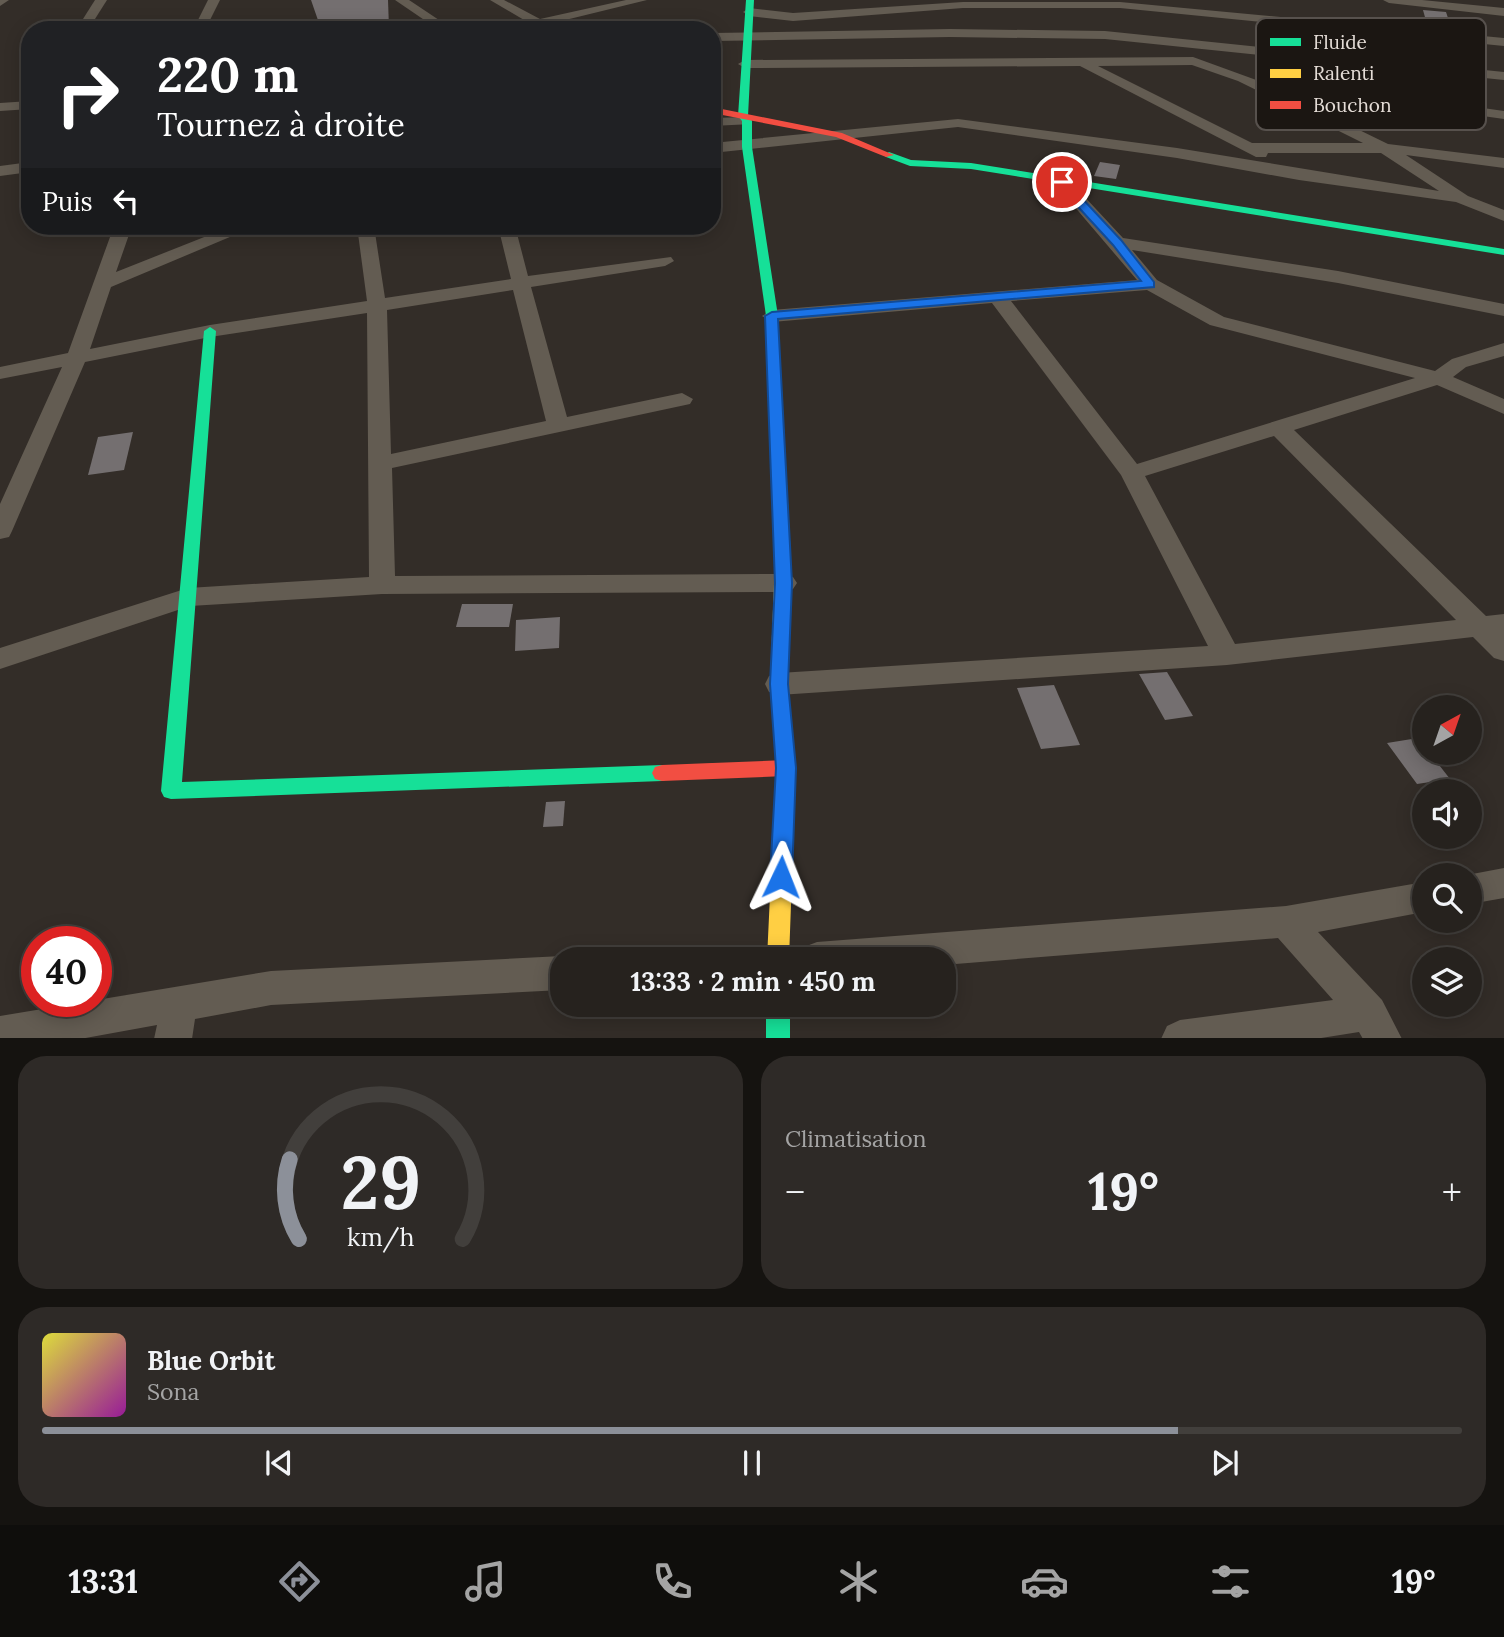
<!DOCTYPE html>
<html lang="fr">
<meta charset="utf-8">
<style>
:root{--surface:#26221e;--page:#2e2a27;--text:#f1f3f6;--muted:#a4a4a4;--line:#423f3c;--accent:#8c9099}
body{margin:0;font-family:Lora,serif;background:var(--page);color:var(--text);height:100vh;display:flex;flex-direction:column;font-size:26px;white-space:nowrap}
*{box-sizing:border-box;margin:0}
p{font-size:23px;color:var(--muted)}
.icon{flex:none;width:38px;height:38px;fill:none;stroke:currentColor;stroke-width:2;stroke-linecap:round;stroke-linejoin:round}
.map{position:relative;height:1038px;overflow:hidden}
.drawer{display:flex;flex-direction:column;gap:18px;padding:18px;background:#151310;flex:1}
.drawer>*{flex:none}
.hud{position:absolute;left:21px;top:21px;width:700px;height:214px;border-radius:28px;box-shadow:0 4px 18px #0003,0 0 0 2px var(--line);background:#202124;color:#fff;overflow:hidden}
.needle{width:46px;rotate:40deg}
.controls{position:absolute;left:1412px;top:695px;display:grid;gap:14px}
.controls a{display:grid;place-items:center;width:70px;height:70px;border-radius:50%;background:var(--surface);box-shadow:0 4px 18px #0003,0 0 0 2px var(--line);font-size:35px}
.speed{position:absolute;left:21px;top:926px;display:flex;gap:14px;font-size:35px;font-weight:700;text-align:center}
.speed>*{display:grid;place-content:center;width:91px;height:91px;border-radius:50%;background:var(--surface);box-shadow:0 4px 18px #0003,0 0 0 2px var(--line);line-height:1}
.speed .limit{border:10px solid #d22;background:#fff;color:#111}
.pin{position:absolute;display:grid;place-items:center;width:60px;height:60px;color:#fff;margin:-30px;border:4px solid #fff;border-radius:50%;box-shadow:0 2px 7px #0007}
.me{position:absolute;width:77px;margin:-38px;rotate:2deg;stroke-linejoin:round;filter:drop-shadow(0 0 5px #0008)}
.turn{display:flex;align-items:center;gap:24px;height:147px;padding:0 21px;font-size:32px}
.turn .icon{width:91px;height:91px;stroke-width:2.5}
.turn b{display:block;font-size:49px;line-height:60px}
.then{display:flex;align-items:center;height:66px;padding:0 21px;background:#0003;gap:14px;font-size:26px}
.big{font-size:52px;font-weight:700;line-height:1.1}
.drawer .card{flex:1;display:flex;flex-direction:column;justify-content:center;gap:10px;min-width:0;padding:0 24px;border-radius:28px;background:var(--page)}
.drawer .dial{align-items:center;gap:0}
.dial svg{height:182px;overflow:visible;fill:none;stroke:var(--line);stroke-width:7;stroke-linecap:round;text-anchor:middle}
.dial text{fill:var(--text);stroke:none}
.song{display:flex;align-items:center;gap:21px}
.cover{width:84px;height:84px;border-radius:10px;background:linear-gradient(135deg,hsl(60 70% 55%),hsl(300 70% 35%))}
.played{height:7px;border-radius:4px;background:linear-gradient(90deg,var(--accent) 80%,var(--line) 80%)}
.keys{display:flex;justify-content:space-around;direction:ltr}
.heat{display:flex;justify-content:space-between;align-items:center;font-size:38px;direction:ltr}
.drawer .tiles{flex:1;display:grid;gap:18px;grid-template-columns:1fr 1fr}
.card:last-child{grid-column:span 2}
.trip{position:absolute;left:550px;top:947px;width:406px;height:70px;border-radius:28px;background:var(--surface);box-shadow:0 4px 18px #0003,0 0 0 2px var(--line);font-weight:700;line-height:70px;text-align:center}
.menu{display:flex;height:112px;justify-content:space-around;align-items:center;background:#0f0e0c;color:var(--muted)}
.menu .icon{width:49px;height:49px}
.menu .selected{color:var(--accent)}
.menu b{font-size:32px;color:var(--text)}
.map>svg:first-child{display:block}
.building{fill:#746f70}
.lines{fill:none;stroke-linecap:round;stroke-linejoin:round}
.street{fill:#635c52;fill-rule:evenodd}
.fast{fill:#16e098;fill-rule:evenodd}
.slow{fill:#ffcf43;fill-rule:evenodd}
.jam{fill:#f24e42;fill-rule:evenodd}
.route{fill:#1a73e8;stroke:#114b97;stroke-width:2}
.key{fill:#1b1612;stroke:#57514d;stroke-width:2}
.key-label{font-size:19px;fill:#e4dcd6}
</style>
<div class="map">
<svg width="1504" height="1039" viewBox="0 0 1504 1039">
<rect width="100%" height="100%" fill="#332d28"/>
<g class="building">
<path d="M311,0h77l1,28 -63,2 -6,-4z"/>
<path d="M1423,10l23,2 6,18 -24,-2z"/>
<path d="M1100,162l20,3 -4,14 -22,-3z"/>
<path d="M133,432l-9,38 -36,5 10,-38z"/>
<path d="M462,604h51l-4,23h-53z"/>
<path d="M560,617l-1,31 -44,3 1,-31z"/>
<path d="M1167,672l26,44 -28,4 -26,-46z"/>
<path d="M1054,685l26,60 -39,4 -24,-61z"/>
<path d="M1418,738l6,14h5l21,27 -33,5 -30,-41z"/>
<path d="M565,801l-2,25 -20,1 3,-25z"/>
</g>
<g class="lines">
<g class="street">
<path d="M0,0h9l-9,6z"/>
<path d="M95,0h12l-19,30h-12z"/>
<path d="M208,0h12l-15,30h-12z"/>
<path d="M395,0h14l45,30h-15z"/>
<path d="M490,0h14l36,19 86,-19h21l-98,24 7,6h-15z"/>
<path d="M1383,0h39l82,8v8l-115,-13z"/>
<path d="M963,2h157l384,36v8l-384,-38h-157l-170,13 -44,-5 -6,-4 6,-4 44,5z"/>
<path d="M950,29l155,2 399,41v8l-399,-41 -155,-2 -238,4v-8z"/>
<path d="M1193,57l66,24 6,-4 239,34v8l-235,-33 119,58 116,14v10l-98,-13 62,41 36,14v11l-48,-19 -157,-22 -122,-22 -219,-31 -246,26v-10l246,-24 219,29 262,43 -58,-38h-113l-2,4h-10l-176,-91 -335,2 -7,-4 7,-4zM1192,65l46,16 125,62h-111l-154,-77z"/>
<path d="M30,101v8l-30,2v-8z"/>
<path d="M747,117l5,1v6l-40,2v-8z"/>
<path d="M30,162v10l-30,4v-10z"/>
<path d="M1062,177l6,2 55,59 215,33 166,33v12l-166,-33 -206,-33 25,30 67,37 211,54 17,-12 52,-16v13l-38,11 -13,10 51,22v15l-67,-29 -143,45 192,186 18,-2v47l-10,-3 -21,-21 -246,28 -448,30 -10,-3 -4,-8 4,-8 10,-3 429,-27 -87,-171 -129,-172 -220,19 -10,-6 10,-6 365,-30 -81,-95 -2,-3zM1147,290l63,35 205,53 -278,86 -126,-163zM1274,436l182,184 -221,24 -90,-168z"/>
<path d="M114,226h18l-16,46 116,-46h24l-145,61 -21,62 120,-24 157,-24 -10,-75h17l11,72 126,-19 -13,-53h17l13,50 143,-19 3,4 -9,5 -134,21 36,130 115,-24 11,6 -3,5 -298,64 3,108 389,-2 9,3 4,6 -4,6 -9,3 -402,2 -192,12 -190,63v-21l188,-60 181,-11 -2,-264 -157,24 -125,25 -73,169 -3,6 -9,2v-35l62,-137 -62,12v-12l68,-14zM513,290l33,131 -155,33 -4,-144z"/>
<path d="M1504,868v30l-34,6v-29h-3z"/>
<path d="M1424,882v30l-106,20 64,68 20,39h-39l-4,-7 -44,7h-154l6,-13 13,-6 153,-20 -55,-62 -335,27v-6h-144l5,-12 13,-5 469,-36z"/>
<path d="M562,956l8,3h-8v31l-291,15 -76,14 -3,20h-38l3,-14 -77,14h-80v-23l271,-45z"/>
</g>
<g class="fast">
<path d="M746,0h8l-6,116 4,5v26l26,169 13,243 -8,5 -8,-5 -9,-243 -24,-169v-26l-4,-5z"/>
<path d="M889,152l22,8 60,3 533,86v6l-533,-86 -61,-3 -24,-9 -2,-2z"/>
<path d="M210,327l6,4 -34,451 480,-17 7,2 3,6 -3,6 -7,2 -491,18 -7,-2 -3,-6 43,-460z"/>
<rect x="766" y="1004" width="24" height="35"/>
</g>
<path class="slow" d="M783,554l8,5 -3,125 8,84 -7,191h-22l9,-191 -6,-84 5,-125z"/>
<g class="jam">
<path d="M712,107l130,26 52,22 -8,2 -50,-20 -124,-24z"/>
<path d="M786,760l7,2 3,6 -3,6 -7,2 -124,5 -7,-2 -3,-6 3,-6 7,-2z"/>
</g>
</g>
<path class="route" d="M1058,180h7l56,60 33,42v5l-376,32 14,264 -4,101 8,84 -4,109 -3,7 -8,3 -8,-3 -3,-7 6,-109 -6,-84 5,-101 -10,-267 7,-4 369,-31 -28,-36 -55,-60z"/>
<rect x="1256" y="18" width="230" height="112" rx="10" class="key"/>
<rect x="1270" y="38" width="31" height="8" fill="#16e098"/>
<rect x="1270" y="69" width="31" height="9" fill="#ffcf43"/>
<rect x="1270" y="101" width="31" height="8" fill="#f24e42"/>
<g class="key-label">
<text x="1313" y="49">Fluide</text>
<text x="1313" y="80">Ralenti</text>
<text x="1313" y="112">Bouchon</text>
</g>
</svg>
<div class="controls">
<a><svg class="needle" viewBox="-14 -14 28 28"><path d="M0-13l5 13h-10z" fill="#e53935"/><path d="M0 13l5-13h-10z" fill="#a4a4a4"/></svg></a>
<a><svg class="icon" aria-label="sound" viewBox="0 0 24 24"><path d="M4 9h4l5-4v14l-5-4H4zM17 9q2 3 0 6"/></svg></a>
<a><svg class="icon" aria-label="search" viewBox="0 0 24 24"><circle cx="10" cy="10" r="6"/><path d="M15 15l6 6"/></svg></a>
<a><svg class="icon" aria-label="layers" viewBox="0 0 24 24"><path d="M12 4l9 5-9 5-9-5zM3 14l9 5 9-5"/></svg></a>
</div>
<div class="speed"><div class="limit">40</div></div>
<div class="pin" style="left:1062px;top:182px;background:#d93025"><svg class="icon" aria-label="arrive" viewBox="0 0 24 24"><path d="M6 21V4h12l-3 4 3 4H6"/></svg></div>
<svg class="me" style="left:781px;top:877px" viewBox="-20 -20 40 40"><path d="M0-17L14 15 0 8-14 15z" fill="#1a73e8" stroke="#fff" stroke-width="4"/></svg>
<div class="trip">13:33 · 2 min · 450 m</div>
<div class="hud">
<div class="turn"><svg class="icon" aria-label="right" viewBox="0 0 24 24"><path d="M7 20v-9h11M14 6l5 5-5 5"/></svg><div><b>220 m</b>Tournez à droite</div></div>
<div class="then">Puis<svg class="icon" aria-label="left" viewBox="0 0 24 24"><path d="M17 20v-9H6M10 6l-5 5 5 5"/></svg></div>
</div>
</div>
<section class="drawer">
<div class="tiles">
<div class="card dial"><svg viewBox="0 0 100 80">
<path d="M14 69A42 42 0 1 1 86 69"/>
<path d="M14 69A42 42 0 0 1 10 34" stroke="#8c9099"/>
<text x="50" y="56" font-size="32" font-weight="700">29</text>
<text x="50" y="72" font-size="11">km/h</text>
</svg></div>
<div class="card"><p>Climatisation</p>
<div class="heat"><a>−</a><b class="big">19°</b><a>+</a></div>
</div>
<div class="card">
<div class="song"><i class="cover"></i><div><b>Blue Orbit</b><p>Sona</p></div></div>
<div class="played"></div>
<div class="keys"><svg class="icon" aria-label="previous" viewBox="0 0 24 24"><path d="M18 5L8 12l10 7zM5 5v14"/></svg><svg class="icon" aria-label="pause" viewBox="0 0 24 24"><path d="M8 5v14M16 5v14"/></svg><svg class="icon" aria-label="next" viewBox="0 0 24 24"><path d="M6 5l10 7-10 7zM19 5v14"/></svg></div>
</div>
</div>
</section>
<nav class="menu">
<b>13:31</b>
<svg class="icon selected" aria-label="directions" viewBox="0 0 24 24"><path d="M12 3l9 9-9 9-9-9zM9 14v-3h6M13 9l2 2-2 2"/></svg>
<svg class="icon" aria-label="music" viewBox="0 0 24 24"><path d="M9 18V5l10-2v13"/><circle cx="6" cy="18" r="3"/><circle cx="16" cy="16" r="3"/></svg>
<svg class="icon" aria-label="phone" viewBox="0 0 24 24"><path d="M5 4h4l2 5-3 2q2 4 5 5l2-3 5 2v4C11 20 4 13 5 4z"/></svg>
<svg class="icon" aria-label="climate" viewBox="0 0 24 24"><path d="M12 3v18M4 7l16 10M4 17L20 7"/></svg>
<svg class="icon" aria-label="car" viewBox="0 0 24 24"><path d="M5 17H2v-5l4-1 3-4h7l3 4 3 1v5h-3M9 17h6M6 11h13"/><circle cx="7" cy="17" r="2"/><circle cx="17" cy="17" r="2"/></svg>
<svg class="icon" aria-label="filters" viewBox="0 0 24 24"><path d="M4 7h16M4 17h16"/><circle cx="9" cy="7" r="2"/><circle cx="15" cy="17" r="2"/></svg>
<b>19°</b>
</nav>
